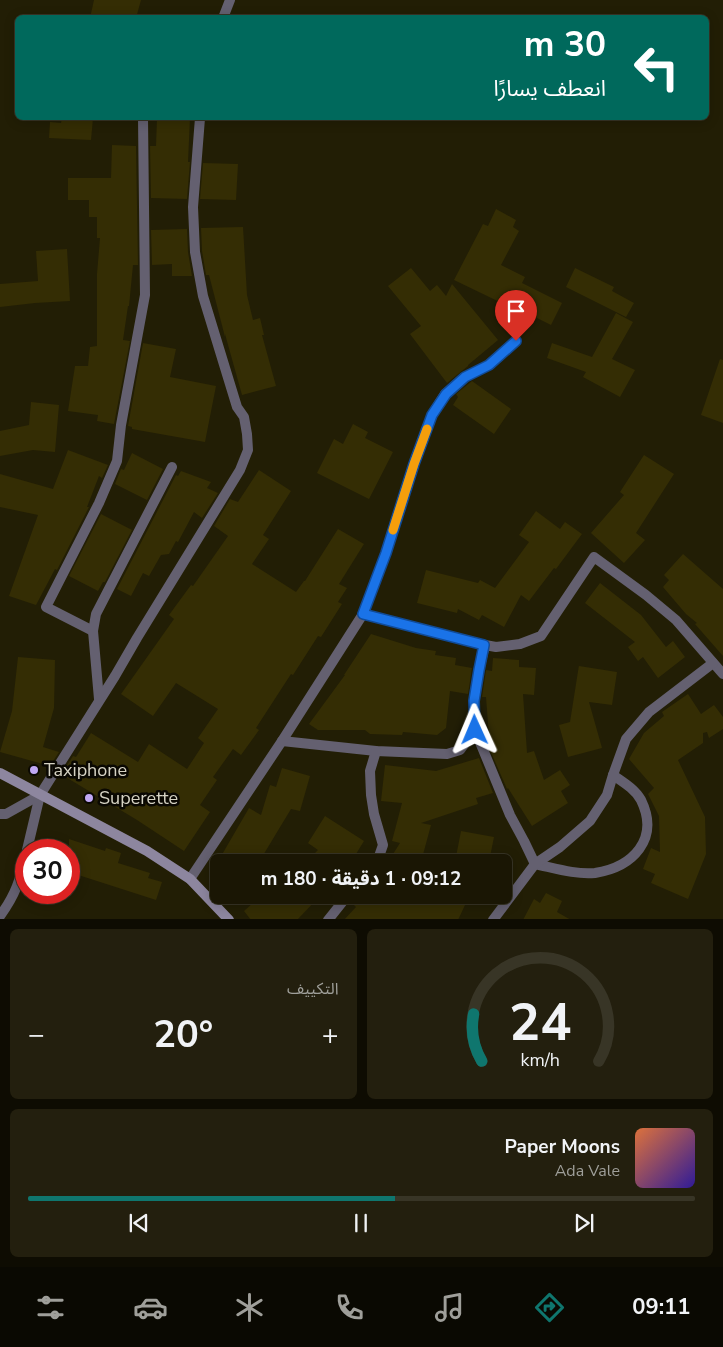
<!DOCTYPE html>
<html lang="ar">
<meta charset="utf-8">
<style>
:root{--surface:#1a1604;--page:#231f0e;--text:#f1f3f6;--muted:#9f9f9a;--line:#383526;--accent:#0f766e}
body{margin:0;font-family:"Nunito Sans","Noto Sans Arabic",sans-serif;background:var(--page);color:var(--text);direction:rtl;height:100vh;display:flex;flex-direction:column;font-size:19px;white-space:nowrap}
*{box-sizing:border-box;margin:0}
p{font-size:16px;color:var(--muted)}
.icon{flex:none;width:28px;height:28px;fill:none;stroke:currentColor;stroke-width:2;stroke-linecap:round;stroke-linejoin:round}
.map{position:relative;height:919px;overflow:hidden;direction:ltr}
.side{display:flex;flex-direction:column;gap:10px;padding:10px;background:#0e0c02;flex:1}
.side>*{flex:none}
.guide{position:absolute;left:15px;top:15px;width:694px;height:105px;border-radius:8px;box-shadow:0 2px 12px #0003,0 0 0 1px var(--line);direction:rtl;background:#00695c;color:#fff;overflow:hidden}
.speed{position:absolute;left:15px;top:839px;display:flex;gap:10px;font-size:25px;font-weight:700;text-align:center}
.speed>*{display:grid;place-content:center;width:65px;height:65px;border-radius:50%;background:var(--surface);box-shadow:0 2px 12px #0003,0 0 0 1px var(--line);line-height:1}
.speed .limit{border:8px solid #d22;background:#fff;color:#111}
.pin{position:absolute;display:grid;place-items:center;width:42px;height:42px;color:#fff;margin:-51px -21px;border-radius:50% 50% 50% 0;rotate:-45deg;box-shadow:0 0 5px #0007}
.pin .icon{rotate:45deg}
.me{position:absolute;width:55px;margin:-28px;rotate:359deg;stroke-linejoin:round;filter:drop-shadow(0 0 4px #0008)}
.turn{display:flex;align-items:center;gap:18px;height:105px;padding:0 20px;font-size:22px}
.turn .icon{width:65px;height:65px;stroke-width:2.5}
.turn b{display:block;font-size:35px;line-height:42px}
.big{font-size:38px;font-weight:700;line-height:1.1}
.side .widget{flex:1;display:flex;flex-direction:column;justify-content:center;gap:8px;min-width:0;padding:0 18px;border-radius:8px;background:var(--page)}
.side .dial{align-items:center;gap:0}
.dial svg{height:130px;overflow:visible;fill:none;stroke:var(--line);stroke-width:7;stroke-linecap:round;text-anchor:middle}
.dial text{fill:var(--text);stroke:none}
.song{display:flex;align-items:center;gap:15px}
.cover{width:60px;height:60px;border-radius:8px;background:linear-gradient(135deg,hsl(20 70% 55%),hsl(250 70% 35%))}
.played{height:5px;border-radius:2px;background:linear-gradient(90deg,var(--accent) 55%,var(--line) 55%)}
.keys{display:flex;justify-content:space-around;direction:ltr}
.heat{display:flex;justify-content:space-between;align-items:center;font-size:28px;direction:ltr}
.side .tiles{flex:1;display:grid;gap:10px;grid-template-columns:1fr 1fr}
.widget:last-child{grid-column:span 2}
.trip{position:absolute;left:210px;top:854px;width:302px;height:50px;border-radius:8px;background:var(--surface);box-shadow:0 2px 12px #0003,0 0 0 1px var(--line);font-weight:700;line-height:50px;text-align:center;direction:rtl}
.dock{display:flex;height:80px;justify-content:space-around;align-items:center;background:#0a0902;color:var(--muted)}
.dock .icon{width:35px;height:35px}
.dock .current{color:var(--accent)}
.dock b{font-size:22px;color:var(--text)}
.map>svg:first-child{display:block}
.building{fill:#342d04}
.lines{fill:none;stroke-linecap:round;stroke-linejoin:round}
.street{stroke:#646070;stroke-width:10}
.secondary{stroke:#8d869f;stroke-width:10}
.route-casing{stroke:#114b97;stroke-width:12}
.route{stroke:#1a73e8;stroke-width:9}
.slow{stroke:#f59e0b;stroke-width:9}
.poi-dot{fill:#c0a8f4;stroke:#0a0802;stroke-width:2}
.labels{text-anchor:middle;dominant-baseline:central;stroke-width:5;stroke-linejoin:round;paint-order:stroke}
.poi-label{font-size:18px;fill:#d5d2c3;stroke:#0a0802;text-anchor:start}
</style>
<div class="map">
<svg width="723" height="920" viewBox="0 0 723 920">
<rect width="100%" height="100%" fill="#221e05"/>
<g class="building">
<path d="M94,0h47l-5,18h-46z"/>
<path d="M62,118h31l-2,22 -42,-2 1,-16 11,1z"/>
<path d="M157,118h33l-2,44h2l-3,37 -36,-1 -1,-52h6z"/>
<path d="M112,145l24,1 2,119h-5l-4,41h-1l-5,34 7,1 -16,83 -17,-3 1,-6 -30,-4 7,-45h13l2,-19 7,-1v-72l3,-36h-3v-21h-8v-17h-21v-22h43z"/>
<path d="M203,163l35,1 -2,36 -36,-1z"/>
<path d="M496,209l20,11 -3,7 6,4 -18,34 24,12 -3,6 40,20 -11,22 -34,-17 -1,2 -62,-30 29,-56 5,2z"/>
<path d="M243,227l4,68 6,25 7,-2 4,17h-2l14,51 -34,9 -17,-61v3l-16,-62h-3l-4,-24 -1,-23z"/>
<path d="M187,229l1,23 4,24h-20v-12l-20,1 -1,-35z"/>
<path d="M67,249l3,52 -35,2 -35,4v-23l38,-3 -2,-30z"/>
<path d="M411,268l19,23 7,-6 9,11 6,-12 46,56 -30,25v1l-21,17 -37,-49 11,-8 -33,-40z"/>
<path d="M575,268l39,19 -2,4 22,12 -8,14 -60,-30z"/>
<path d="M616,313l17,9 -21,37 23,11 -15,27 -37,-20 3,-5 -39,-14 5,-15 40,14z"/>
<path d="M143,343l33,6 -6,28 46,9 -11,56 -73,-13v-2l-4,-1z"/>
<path d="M720,359l3,1v63l-22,-8z"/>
<path d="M472,381l39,28 -17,25 -41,-29 5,-8 -2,-3z"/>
<path d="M31,402l28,3 -4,47 -22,-2 -33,6v-25l29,-6z"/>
<path d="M353,424l15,8 -3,6 28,14 -24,47 -52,-26 17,-34 9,5z"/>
<path d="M68,450l40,15 -6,13 -3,-2 -12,31h2l-32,63 -2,-1 -19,36 -27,-9 29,-81 -38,-8v-33l53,15z"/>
<path d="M132,453l31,16 -16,31 -32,-16 6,-15 3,1z"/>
<path d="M644,455l30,19 -38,59 9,7 -21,23 -33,-30 33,-38 -4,-3z"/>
<path d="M259,470l32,21 -28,44 6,4 -17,25 44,28 8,-11h1l33,-52 26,15 -25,40 8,4 -9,14 4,2 -21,33 -3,-1 -25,39 -2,-1 -35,54 3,2 -18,25 -8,-6 -20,28 4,3 -17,25 10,7 -26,39 -47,-31 -73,-44 3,-5 -3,-1 9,-14 3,1 15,-24 47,29 11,-18 38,25 17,-26 -6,-5 20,-29 -42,-26 -23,33 -32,-22 53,-75 -5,-4 22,-30 2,1 35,-50 -14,-10 16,-27 8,3z"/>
<path d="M181,471l30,11 -4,6 11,5 -16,25 -8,-6 -16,30 -2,-1 -7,13 -8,1 -12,21 -6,-3 -12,23 -14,-7 59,-114 2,1z"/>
<path d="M536,511l24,18 5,-7 17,12 -26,35 -2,-1 -25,33 -8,-6 -17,32 -22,-12 -3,5 -21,-11 -1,4 -40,-10 9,-33 52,13 2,-3 15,8 34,-46 -10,-7z"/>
<path d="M101,514l31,16 -27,52h-2l-5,9 -29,-15z"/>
<path d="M683,554l40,35v67l-28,-32 2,-1 -11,-9 -23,-27 6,-7 -5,-5z"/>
<path d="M600,583l41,32 25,32 7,-6 12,16 -27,21 -15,-21 -5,4 -10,-14 7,-5 -50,-39z"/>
<path d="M371,634l45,14 20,3 -1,4 21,3 -1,7 17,3 -4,26 -18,-3 -4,37 -9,7 -34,-3 -1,3 -32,-1 -5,-4h-47l-9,-6 36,-49h-1z"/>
<path d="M18,657l37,3 -1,48 -11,39 16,5 -9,14 -50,-14 12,-41z"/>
<path d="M493,658l26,2v7l17,1 -2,27 -11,-1 4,59 7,-2 10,29 16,-10 10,15 -9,6 7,12 -36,23 -24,-38 -1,1 -17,-39 -4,-53h-4l4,-27 6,1z"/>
<path d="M579,665v1l38,6 -5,33 -23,-3 13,46 -34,9 -9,-32 11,-3z"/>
<path d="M688,694l13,20 13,-9 9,12v12l-14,9 -2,-6 -4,1v10l-25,17 27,57 1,37 -18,45 -37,-16 4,-9 -12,-5 8,-21 9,4 -1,-36 -11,-22 6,-6 -25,-29 15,-26 20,-17 -2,-4z"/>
<path d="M479,758l14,35 -17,5 2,6 -57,19 10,2 -10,37h-33l12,-19 -8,-2 10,-38 -21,-2 4,-36 51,6z"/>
<path d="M282,768l28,8 -10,35 -9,-2 -32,53h-30l-9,-4 29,-50 12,7 9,-30 6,2z"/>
<path d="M325,816l39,25 -13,21h-45l12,-12 -10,-7z"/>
<path d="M461,831l33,6 -5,25h-34z"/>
<path d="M69,839l36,12 1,-3 15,5 -3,10 32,10 -2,5 14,4 -6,18 -87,-28z"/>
<path d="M546,893l16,8 -5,11 14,8h-48l11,-21 6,4z"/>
<path d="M262,895h59l-24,25h-46l-7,-9z"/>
<path d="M363,895h102l-4,8 4,2 -7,15h-114l12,-13 -2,-2z"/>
</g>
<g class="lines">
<g class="street">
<path d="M223,18l7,-18"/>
<path d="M363,614l122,31 11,2 24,-3 21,-8 53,-79 52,38 30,25 47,54"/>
<path d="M93,631l-47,-24 53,-104 18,-42 4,-36 24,-130 -2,-177"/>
<path d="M485,645l-6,25 -5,31 1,29 35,85 14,26 11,23c19,4 41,11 60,9 38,-6 65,-34 46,-73 -6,-11 -18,-18 -28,-25"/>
<path d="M99,699l-6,-68 3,-17 76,-147"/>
<path d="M282,741l94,10 71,3 13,-4 15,-20"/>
<path d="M376,751l-6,20 1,24 3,19 9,31 -6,17"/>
<path d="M0,814h6l34,-19"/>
<path d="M27,850l13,-55 75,-119 22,-38 103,-168 8,-20 -1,-16 -3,-17 -7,-10 -34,-111 -8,-44 -2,-45 7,-89"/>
<path d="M190,879l92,-138 81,-127 23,-61 28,-89 18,-49 13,-21 20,-17 24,-12 27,-24"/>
<path d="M0,916c16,-22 20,-36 26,-62"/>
<path d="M328,920l20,-25"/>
<path d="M493,920l42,-56 25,-17 30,-26 17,-26 6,-20 13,-36 23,-27 64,-49"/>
</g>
<path class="secondary" d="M0,773l147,78 43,28 39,41"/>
</g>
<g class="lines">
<defs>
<path id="route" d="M475,730l-1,-29 5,-31 5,-25 -121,-31 23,-61 28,-89 18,-49 14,-21 19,-17 24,-12 27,-24"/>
</defs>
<use href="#route" class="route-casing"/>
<use href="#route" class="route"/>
<path class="slow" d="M393,530l21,-66 13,-35"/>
</g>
<g class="poi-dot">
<circle cx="34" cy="770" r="5"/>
<circle cx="89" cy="798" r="5"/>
</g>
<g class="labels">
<g class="poi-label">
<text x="44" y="770">Taxiphone</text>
<text x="99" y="798">Superette</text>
</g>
</g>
</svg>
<div class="speed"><div class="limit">30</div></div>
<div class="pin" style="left:516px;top:341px;background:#d93025"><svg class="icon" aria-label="arrive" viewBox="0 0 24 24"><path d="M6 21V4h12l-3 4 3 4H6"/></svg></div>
<svg class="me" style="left:475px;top:730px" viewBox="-20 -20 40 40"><path d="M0-17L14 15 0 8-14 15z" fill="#1a73e8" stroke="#fff" stroke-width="4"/></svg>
<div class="trip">09:12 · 1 دقيقة · 180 m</div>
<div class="guide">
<div class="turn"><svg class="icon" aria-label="left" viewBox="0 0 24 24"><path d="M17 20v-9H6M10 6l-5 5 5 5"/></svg><div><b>30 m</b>انعطف يسارًا</div></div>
</div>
</div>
<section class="side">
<div class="tiles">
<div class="widget dial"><svg viewBox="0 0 100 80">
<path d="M14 69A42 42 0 1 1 86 69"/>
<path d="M14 69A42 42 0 0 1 9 40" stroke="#0f766e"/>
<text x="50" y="56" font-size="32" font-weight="700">24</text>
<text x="50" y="72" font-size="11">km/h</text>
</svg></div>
<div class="widget"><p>التكييف</p>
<div class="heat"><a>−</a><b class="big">20°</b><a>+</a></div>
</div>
<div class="widget">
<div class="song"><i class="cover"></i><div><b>Paper Moons</b><p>Ada Vale</p></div></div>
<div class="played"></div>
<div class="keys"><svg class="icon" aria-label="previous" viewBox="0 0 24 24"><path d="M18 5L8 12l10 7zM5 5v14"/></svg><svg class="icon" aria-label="pause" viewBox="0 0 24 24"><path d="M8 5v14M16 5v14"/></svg><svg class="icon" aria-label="next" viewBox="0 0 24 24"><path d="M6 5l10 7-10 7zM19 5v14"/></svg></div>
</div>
</div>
</section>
<nav class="dock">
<b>09:11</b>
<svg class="icon current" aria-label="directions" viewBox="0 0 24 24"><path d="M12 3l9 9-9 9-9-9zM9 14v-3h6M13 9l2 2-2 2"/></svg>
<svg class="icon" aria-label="music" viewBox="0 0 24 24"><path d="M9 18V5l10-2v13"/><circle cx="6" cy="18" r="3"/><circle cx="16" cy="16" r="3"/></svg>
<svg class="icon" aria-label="phone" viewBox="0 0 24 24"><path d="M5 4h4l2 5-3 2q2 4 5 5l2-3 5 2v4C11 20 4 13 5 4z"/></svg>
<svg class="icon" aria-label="climate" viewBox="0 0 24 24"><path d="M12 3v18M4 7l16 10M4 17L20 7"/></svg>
<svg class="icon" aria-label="car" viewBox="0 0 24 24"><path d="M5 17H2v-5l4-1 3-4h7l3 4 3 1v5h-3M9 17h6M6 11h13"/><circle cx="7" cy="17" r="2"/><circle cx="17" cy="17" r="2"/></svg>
<svg class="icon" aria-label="filters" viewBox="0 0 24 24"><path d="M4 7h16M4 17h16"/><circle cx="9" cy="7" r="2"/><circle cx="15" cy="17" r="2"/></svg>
</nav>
